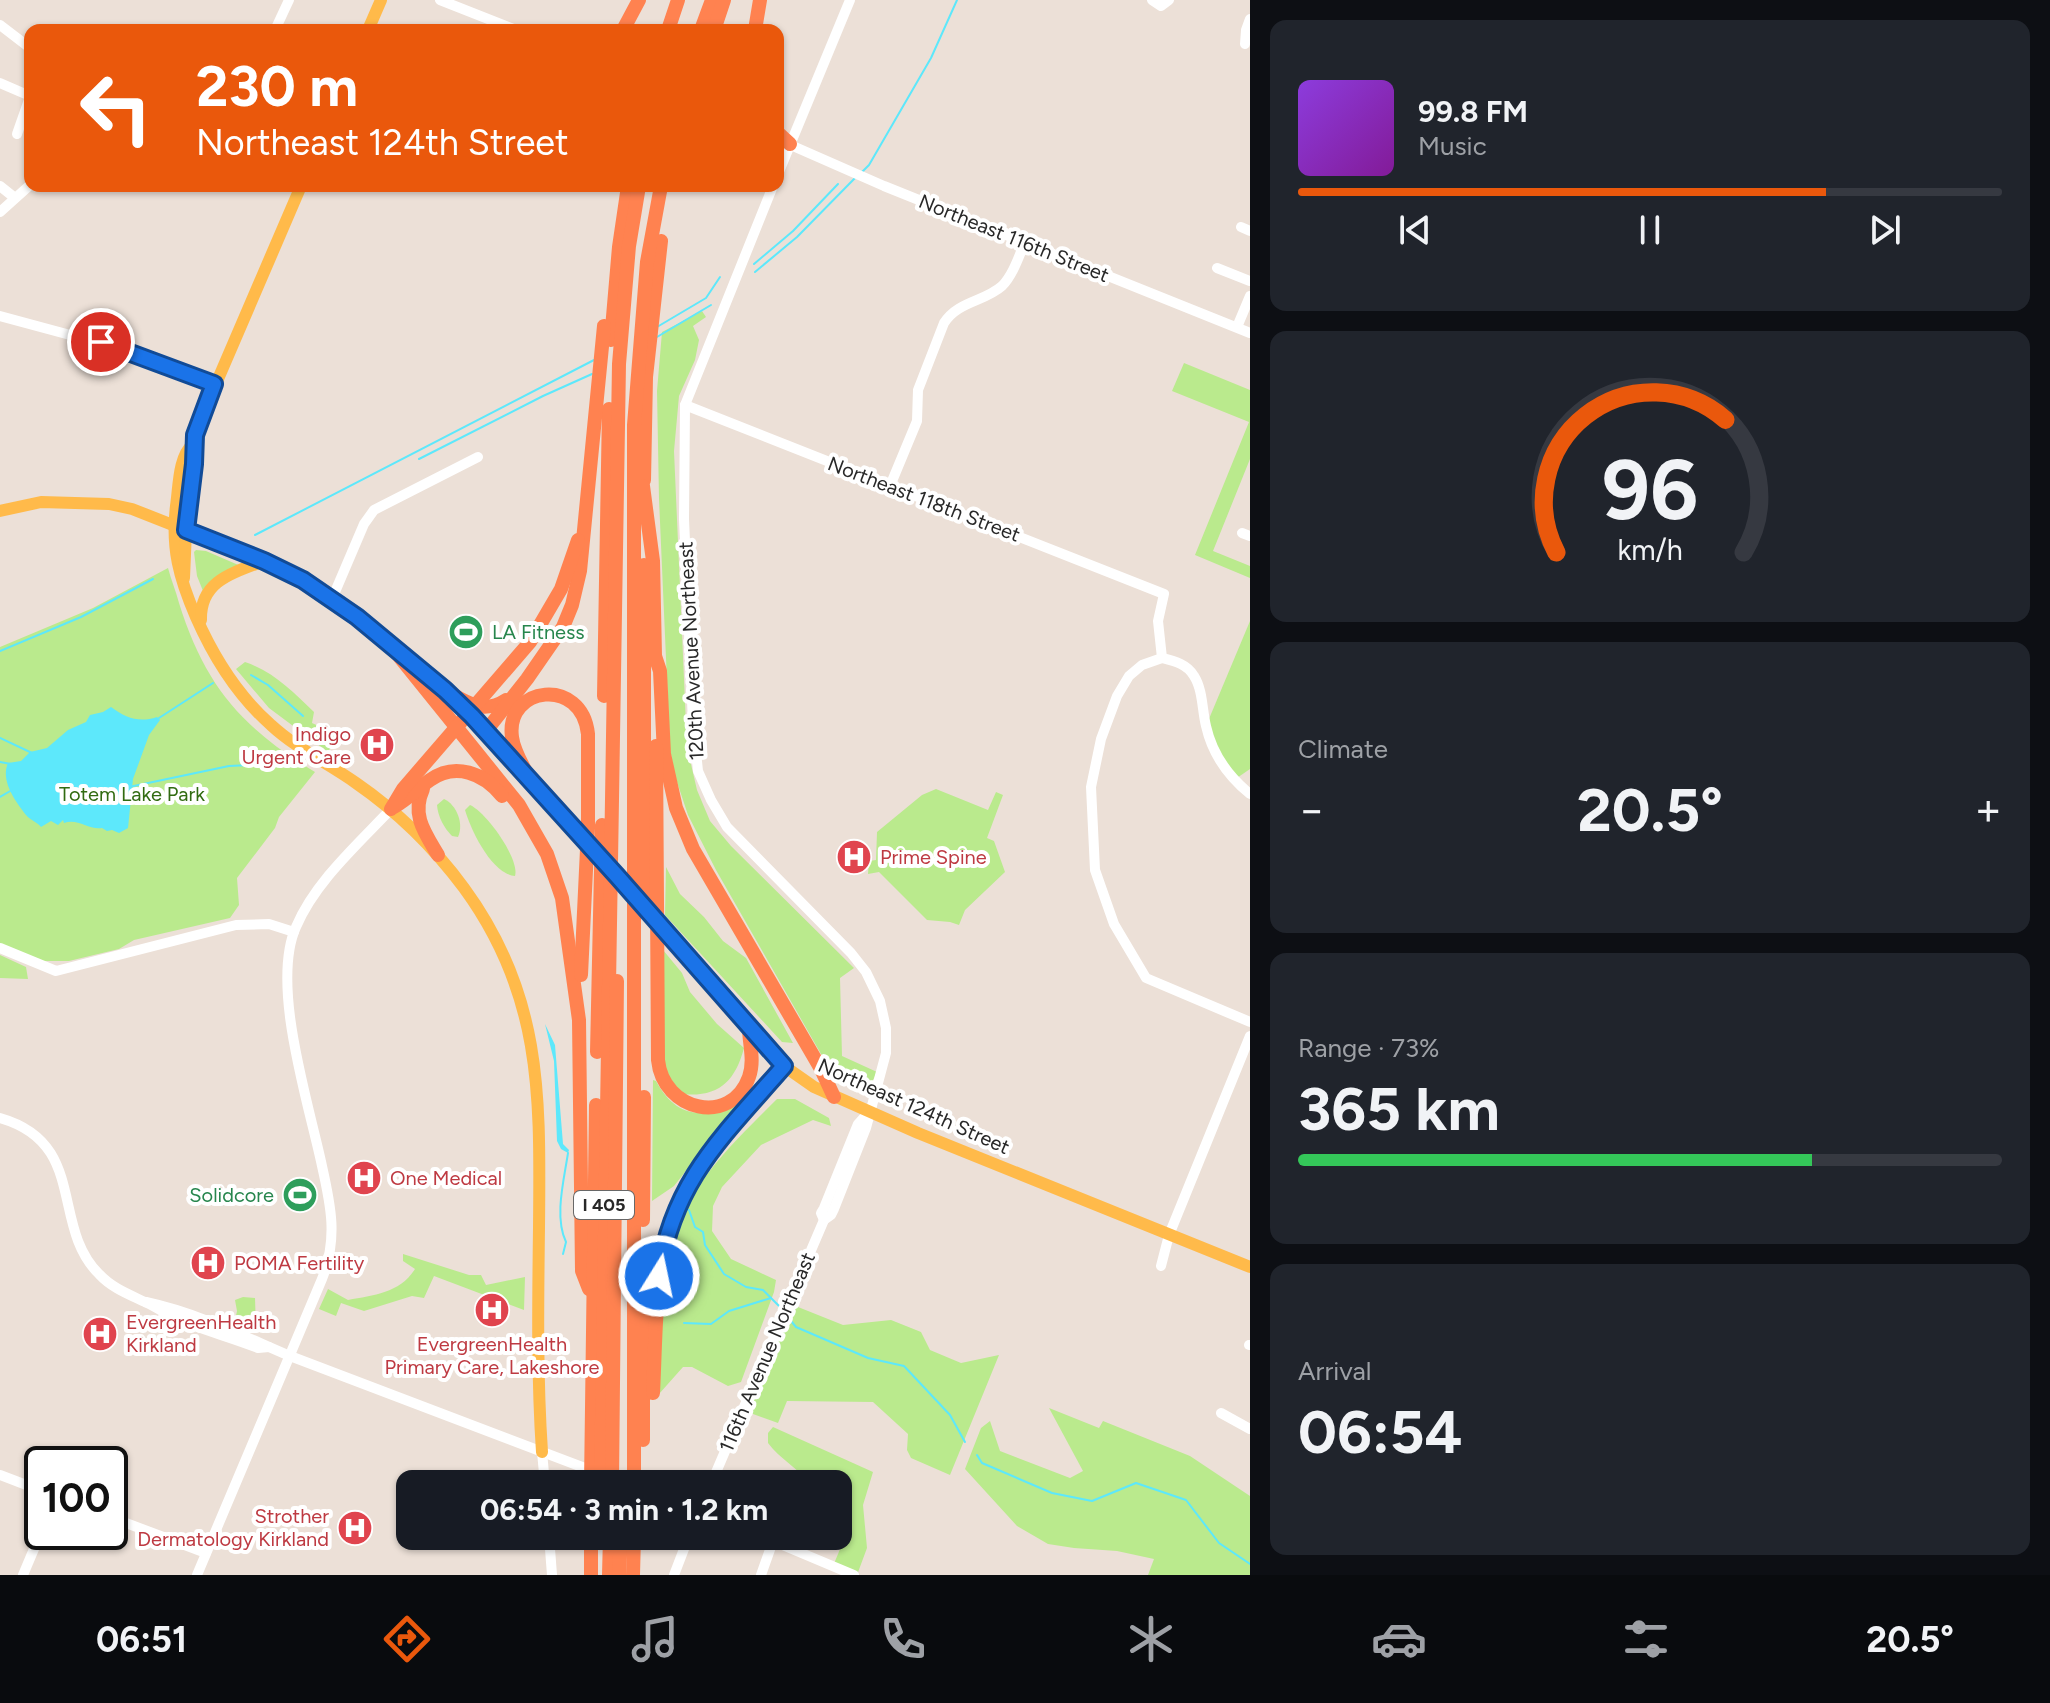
<!DOCTYPE html>
<meta charset="utf-8">
<style>
:root{--surface:#171b24;--page:#20242c;--text:#f1f3f6;--muted:#9ea1a6;--line:#363941;--accent:#ea580c}
body{margin:0;font-family:Figtree,sans-serif;background:var(--page);color:var(--text);height:100vh;display:flex;flex-direction:column;font-size:30px;white-space:nowrap}
*{box-sizing:border-box;margin:0}
p{font-size:26px;color:var(--muted)}
.icon{flex:none;width:44px;height:44px;fill:none;stroke:currentColor;stroke-width:2;stroke-linecap:round;stroke-linejoin:round}
.map{position:relative;flex:1;overflow:hidden}
.drawer{display:flex;flex-direction:column;gap:20px;padding:20px;background:#0d0f14;width:800px}
.drawer>*{flex:none}
.hud{position:absolute;left:24px;top:24px;width:760px;height:168px;border-radius:16px;box-shadow:0 2px 6px #0004;background:#ea580c;color:#fff;overflow:hidden}
.speed{position:absolute;left:24px;top:1446px;display:flex;gap:16px;font-size:40px;font-weight:700;text-align:center}
.speed>*{display:grid;place-content:center;width:104px;height:104px;border-radius:50%;background:var(--surface);box-shadow:0 2px 6px #0004;line-height:1}
.speed .limit{border:4px solid #111;border-radius:12px;background:#fff;color:#111}
.pin{position:absolute;display:grid;place-items:center;width:68px;height:68px;color:#fff;margin:-34px;border:4px solid #fff;border-radius:50%;box-shadow:0 2px 8px #0007}
.me{position:absolute;width:88px;margin:-44px;rotate:10deg;stroke-linejoin:round;filter:drop-shadow(0 0 6px #0008)}
.turn{display:flex;align-items:center;gap:28px;height:168px;padding:0 40px;font-size:36px}
.turn .icon{width:104px;height:104px;stroke-width:2.5}
.turn b{display:block;font-size:56px;line-height:68px}
.big{font-size:60px;font-weight:700;line-height:1.1}
.drawer .tile{flex:1;display:flex;flex-direction:column;justify-content:center;gap:12px;min-width:0;padding:0 28px;border-radius:16px;background:var(--page)}
.drawer .dial{align-items:center;gap:0}
.dial svg{height:208px;overflow:visible;fill:none;stroke:var(--line);stroke-width:7;stroke-linecap:round;text-anchor:middle}
.dial text{fill:var(--text);stroke:none}
.song{display:flex;align-items:center;gap:24px}
.cover{width:96px;height:96px;border-radius:12px;background:linear-gradient(135deg,hsl(270 70% 55%),hsl(290 70% 35%))}
.played{height:8px;border-radius:4px;background:linear-gradient(90deg,var(--accent) 75%,var(--line) 75%)}
.keys{display:flex;justify-content:space-around;direction:ltr}
.heat{display:flex;justify-content:space-between;align-items:center;font-size:44px;direction:ltr}
.charge{height:12px;border-radius:6px;background:linear-gradient(90deg,#34c759 73%,var(--line) 0)}
.trip{position:absolute;left:396px;top:1470px;width:456px;height:80px;border-radius:16px;background:var(--surface);box-shadow:0 2px 6px #0004;font-weight:700;line-height:80px;text-align:center}
.dock{display:flex;height:128px;justify-content:space-around;align-items:center;background:#090b0e;color:var(--muted)}
.dock .icon{width:56px;height:56px}
.dock .active{color:var(--accent)}
.dock b{font-size:36px;color:var(--text)}
main{display:flex;flex:1;min-height:0}
.map>svg:first-child{display:block}
.green{fill:#baea8d}
.water{fill:#5de8fb}
.lines{fill:none;stroke-linecap:round;stroke-linejoin:round}
.stream{stroke:#5de8fb;stroke-width:2}
.minor{stroke:#fff;stroke-width:10}
.major{stroke:#ffba4a;stroke-width:12}
.highway{stroke:#ff8250;stroke-width:14}
.route-casing{stroke:#114b97;stroke-width:20}
.route{stroke:#1a73e8;stroke-width:14}
.labels{text-anchor:middle;dominant-baseline:central;stroke-width:8;stroke-linejoin:round;paint-order:stroke}
.shield{fill:#fff;stroke:#686868;stroke-width:2}
.shield-label{font-size:18px;font-weight:bold;fill:#282828}
.street-label{font-size:20px;fill:#282828;stroke:#fff}
.leisure-label{font-size:20px;fill:#27864d;stroke:#fff;text-anchor:start}
.health-label{font-size:20px;fill:#be3a42;stroke:#fff;text-anchor:start}
.park-label{font-size:20px;fill:#316b11;stroke:#fff}
</style>
<main>
<div class="map">
<svg width="1250" height="1575" viewBox="0 0 1250 1575">
<rect width="100%" height="100%" fill="#ece0d7"/>
<g class="green">
<path d="M702,311l4,6 -13,9 6,14 -4,20 -16,36 -5,55 13,296 10,43 13,31 21,25 123,122 -14,10 2,78 35,16 -5,10 -8,7 -20,-8 -19,-20 -109,-191 -28,-55 -13,-39 -5,-27 -11,-250 -2,-108 5,-59z"/>
<path d="M1184,363l66,27v69l-37,92 37,15v12l-55,-23 54,-133 -77,-31z"/>
<path d="M196,550l10,1 37,16 -40,24 -6,-15 -3,-24z"/>
<path d="M168,568c3,12 8,23 11,35 26,83 63,125 136,169l-36,45 -4,11 -38,50 2,27 -9,13 -96,22 -15,9 -50,12h-32l-37,-16v-298l93,-39z"/>
<path d="M1250,621v148l-16,11 -28,-54z"/>
<path d="M245,662c29,10 47,29 69,50l-2,11 26,12 -10,17 -59,-44 -33,-39z"/>
<path d="M936,789l52,21 8,-18 7,3 -16,43 7,3 11,31 -40,38 -6,15 -9,-3 -23,-2 -48,-48 -11,2 1,-13 7,-1 1,-28 45,-37z"/>
<path d="M444,799c13,6 20,25 14,38l-6,-1c-8,-8 -14,-19 -15,-31z"/>
<path d="M470,805c16,7 50,54 45,71 -23,-2 -44,-45 -50,-66z"/>
<path d="M666,867l14,27 24,23 19,24 23,17 47,85 -11,-1 -117,-127z"/>
<path d="M663,950l19,23 8,19 27,32 27,24c-9,34 -26,50 -63,46l-14,-21 -4,-16z"/>
<path d="M0,955l26,12 2,12 -28,-1z"/>
<path d="M653,1080l3,1c20,37 45,37 82,24l-64,81 -22,15z"/>
<path d="M777,1099h18l34,19 2,8 -18,-6 -52,25 -39,42 -9,19 -1,25 19,28 45,21 -2,12 -33,90 -13,4 -36,-19h-9l-24,27c3,-68 1,-137 34,-198 18,-33 57,-70 84,-97z"/>
<path d="M403,1254l66,21h12l5,10 39,-8 -1,33 -90,-34 -10,22 -12,-2 -48,15 -23,-8 -5,13 -17,-7 9,-20 20,11c26,-5 52,-7 67,-31l-12,-8z"/>
<path d="M243,1297l12,1 1,31 -22,-4 3,-14 -2,-11z"/>
<path d="M788,1303l55,22 48,-5 30,12 9,18 31,13 38,-8 -49,120 -39,-17 -4,-8 1,-16 -35,-32 -86,-1 -9,22 -36,-13z"/>
<path d="M1049,1408l50,20 4,-7 87,35 60,40v79h-102l6,-16 -37,-8 -43,-3 -26,-4 -31,-18 -52,-57 16,-41 9,-7 10,30 70,27 13,-7z"/>
<path d="M773,1427l100,45 -10,33 4,43 -10,27 -24,-9 18,-43 -5,-13 -8,-7v-19h-28c-12,-16 -30,-25 -42,-41v-10z"/>
</g>
<g class="water">
<path d="M111,707c15,11 28,16 46,10l3,3 -11,15 -16,44 -5,49 -9,5 -7,-3 -5,1 -5,-3c-14,2 -24,-10 -38,-5l-1,-3 -5,5 -7,-4 -10,6c-5,-6 -10,-6 -15,-12 -10,-13 -26,-34 -18,-52l13,-2 9,-9 17,-4 21,-18 18,-8 4,-7 13,-3z"/>
<path d="M545,1024l10,21 8,99 6,6 -1,3 -7,-4 -4,-8 -3,-80z"/>
</g>
<g class="lines">
<g class="stream">
<path d="M861,173l8,-8 62,-107 26,-58"/>
<path d="M754,264l39,-33 45,-47"/>
<path d="M755,272l42,-35 59,-60"/>
<path d="M657,327l49,-29 14,-21"/>
<path d="M657,337l54,-32"/>
<path d="M419,459l124,-63 49,-22"/>
<path d="M255,535l339,-175"/>
<path d="M0,651l81,-34 72,-38"/>
<path d="M251,675l17,10 35,31"/>
<path d="M159,718l54,-35"/>
<path d="M0,738l32,15"/>
<path d="M0,762l11,2"/>
<path d="M129,787l100,-21 45,-2"/>
<path d="M0,797l12,-7"/>
<path d="M689,1210l6,17 8,5 2,13 19,29 22,13 17,3 18,18"/>
<path d="M563,1254l3,-12c-12,-25 -2,-62 2,-89"/>
<path d="M787,1316l9,11 72,31 36,8 46,49 15,27"/>
<path d="M684,1323l27,1 18,-13 42,-13"/>
<path d="M977,1455l5,8 70,30 40,8 44,-18 50,17 33,43 31,21"/>
</g>
<g class="minor">
<path d="M440,0l76,30"/>
<path d="M1152,0l9,6 8,-6"/>
<path d="M0,25l30,23"/>
<path d="M275,30l14,-30"/>
<path d="M1245,44l1,-14 4,-11"/>
<path d="M0,83l30,13"/>
<path d="M17,134l13,-37"/>
<path d="M786,143l98,43 366,147"/>
<path d="M778,174l72,-174"/>
<path d="M0,186l15,12"/>
<path d="M0,212l30,-27"/>
<path d="M1241,227l9,4"/>
<path d="M1217,268l33,13"/>
<path d="M0,316l122,33 92,35"/>
<path d="M1237,327l13,-31"/>
<path d="M685,405l479,189 -6,27 4,37"/>
<path d="M890,486l27,-65 1,-31 26,-67c14,-22 40,-21 58,-37 11,-11 17,-30 23,-44"/>
<path d="M1242,533l8,3"/>
<path d="M332,599l32,-75 10,-14 104,-53"/>
<path d="M1162,658l-20,7 -13,11 -12,20 -16,43 -10,48 4,83 19,54 32,54 104,44"/>
<path d="M1162,658c12,3 25,6 32,18 9,14 8,34 12,50 6,27 22,50 44,68"/>
<path d="M0,948l56,23 180,-46 33,-1 25,8"/>
<path d="M0,1118c88,25 50,108 99,156 13,14 29,20 46,28 10,4 18,10 27,15 27,12 58,20 86,31l11,-1"/>
<path d="M824,1220l-3,-7 3,-5 34,-84 9,-10"/>
<path d="M1161,1266l8,-31 81,-199"/>
<path d="M146,1302c51,11 97,34 144,54l337,128"/>
<path d="M1249,1345h1"/>
<path d="M1221,1413l29,16"/>
<path d="M542,1452l3,32"/>
<path d="M0,1475l42,16"/>
<path d="M711,1484l113,-264 7,-5 3,-6 32,-81 20,-75v-25l-6,-27 -14,-29 -15,-19 -124,-126 -16,-27 -13,-29 -5,-48 -9,-204 1,-114 88,-219"/>
<path d="M110,1517l96,36"/>
<path d="M549,1536l3,39"/>
<path d="M761,1536l93,39"/>
<path d="M23,1575l19,-45"/>
<path d="M197,1575l125,-296c16,-40 9,-73 0,-113 -13,-62 -52,-181 -26,-239 19,-45 61,-82 95,-118"/>
<path d="M674,1575l15,-39"/>
<path d="M761,1575l12,-34"/>
</g>
<g class="major">
<path d="M368,30l13,-30"/>
<path d="M193,444c-15,13 -14,42 -17,62 -5,42 3,72 20,111 18,41 41,78 75,108 26,24 57,38 85,58 42,29 77,63 108,105 80,109 76,213 75,340 -1,75 -2,150 3,224"/>
<path d="M0,511l41,-9 68,2 23,5 132,52 39,19 29,19 118,95"/>
<path d="M184,578l2,-48 8,-66 -1,-20 4,-16 104,-242"/>
<path d="M201,620c-1,-39 31,-47 63,-59"/>
<path d="M463,707l127,140"/>
<path d="M608,866l28,31"/>
<path d="M654,917l130,149 30,21 104,46 332,134"/>
</g>
<g class="highway">
<path d="M623,30l16,-30"/>
<path d="M668,30l10,-30"/>
<path d="M701,30l11,-30"/>
<path d="M714,30l10,-30"/>
<path d="M755,30l5,-30"/>
<path d="M778,133l12,11"/>
<path d="M611,340l8,-93 9,-61"/>
<path d="M644,480l2,-103 15,-136"/>
<path d="M643,486l10,75 2,95 5,15 4,83 12,54 17,41 128,220 13,28"/>
<path d="M644,565v343"/>
<path d="M386,640l133,165 28,49 15,44 17,122 3,251 7,18"/>
<path d="M445,690c21,12 38,25 61,10"/>
<path d="M604,696l5,-287"/>
<path d="M486,731l41,-52 36,-52 9,-22 8,-34 24,-245"/>
<path d="M656,746l2,314c5,51 73,67 91,17 6,-17 0,-33 0,-50"/>
<path d="M532,783c-7,-14 -18,-30 -20,-46 -7,-51 70,-61 76,-3v94l-7,147"/>
<path d="M423,789c-12,26 2,44 15,66"/>
<path d="M394,807c14,-8 23,-18 36,-27 25,-18 54,-7 72,16"/>
<path d="M391,809l12,-20 127,-147 31,-53 17,-49"/>
<path d="M597,1052l5,-227"/>
<path d="M643,1220l1,-123"/>
<path d="M643,1301v139"/>
<path d="M653,1393c4,-77 0,-158 44,-225 24,-36 58,-69 87,-102"/>
<path d="M591,1484l5,-379"/>
<path d="M601,1484l18,-1120 10,-118 10,-60"/>
<path d="M612,1484l5,-503"/>
<path d="M634,1484v-1059l13,-163 14,-76"/>
<path d="M591,1575v-39"/>
<path d="M609,1575l1,-39"/>
<path d="M619,1575l2,-39"/>
<path d="M633,1575l1,-39"/>
</g>
</g>
<g class="lines">
<defs>
<path id="route" d="M101,342l113,42 -19,51 -1,29 -8,66 78,31 39,19 54,37 88,73 27,26 145,160 167,190c-60,69 -112,115 -125,210"/>
</defs>
<use href="#route" class="route-casing"/>
<use href="#route" class="route"/>
</g>
<defs>
<symbol id="stadium-disc" viewBox="-11 -11 22 22"><circle r="9.5" fill="#2e9e5b" stroke="#fff"/><path d="M0-5a6.5 5 0 1 0 0 10a6.5 5 0 1 0 0-10ZM-3.5-1.8h7v3.6h-7Z" fill="#fff"/></symbol>
<symbol id="hospital-disc" viewBox="-11 -11 22 22"><circle r="9.5" fill="#e0444e" stroke="#fff"/><path d="M-5-5h3v3.5h4V-5h3V5h-3V1.5h-4V5h-3Z" fill="#fff"/></symbol>
</defs>
<g fill-rule="evenodd">
<use href="#stadium-disc" x="446" y="612" width="40" height="40"/>
<use href="#hospital-disc" x="357" y="725" width="40" height="40"/>
<use href="#hospital-disc" x="834" y="837" width="40" height="40"/>
<use href="#hospital-disc" x="344" y="1158" width="40" height="40"/>
<use href="#stadium-disc" x="280" y="1175" width="40" height="40"/>
<use href="#hospital-disc" x="188" y="1243" width="40" height="40"/>
<use href="#hospital-disc" x="472" y="1290" width="40" height="40"/>
<use href="#hospital-disc" x="80" y="1314" width="40" height="40"/>
<use href="#hospital-disc" x="335" y="1508" width="40" height="40"/>
</g>
<g class="labels">
<rect class="shield" x="574" y="1191" width="60" height="28" rx="6"/>
<g class="shield-label">
<text x="604" y="1205">I 405</text>
</g>
<g class="street-label">
<text transform="translate(1014 238) rotate(22)">Northeast 116th Street</text>
<text transform="translate(924 499) rotate(21)">Northeast 118th Street</text>
<text transform="translate(691 651) rotate(-93)">120th Avenue Northeast</text>
<text transform="translate(914 1106) rotate(24)">Northeast 124th Street</text>
<text transform="translate(767 1352) rotate(-67)">116th Avenue Northeast</text>
</g>
<g class="leisure-label">
<text x="492" y="632">LA Fitness</text>
<text x="274" y="1195" text-anchor="end">Solidcore</text>
</g>
<g class="health-label">
<text x="351" y="734" text-anchor="end">Indigo<tspan x="351" dy="23">Urgent Care</tspan></text>
<text x="880" y="857">Prime Spine</text>
<text x="390" y="1178">One Medical</text>
<text x="234" y="1263">POMA Fertility</text>
<text x="126" y="1322">EvergreenHealth<tspan x="126" dy="23">Kirkland</tspan></text>
<text x="492" y="1344" text-anchor="middle">EvergreenHealth<tspan x="492" dy="23">Primary Care, Lakeshore</tspan></text>
<text x="329" y="1516" text-anchor="end">Strother<tspan x="329" dy="23">Dermatology Kirkland</tspan></text>
</g>
<g class="park-label">
<text x="132" y="794">Totem Lake Park</text>
</g>
</g>
</svg>
<div class="speed"><div class="limit">100</div></div>
<div class="pin" style="left:101px;top:342px;background:#d93025"><svg class="icon" aria-label="arrive" viewBox="0 0 24 24"><path d="M6 21V4h12l-3 4 3 4H6"/></svg></div>
<svg class="me" style="left:659px;top:1276px" viewBox="-20 -20 40 40"><circle r="17" fill="#1a73e8" stroke="#fff" stroke-width="3"/><path d="M0-11L8 9 0 5-8 9z" fill="#fff"/></svg>
<div class="trip">06:54 · 3 min · 1.2 km</div>
<div class="hud">
<div class="turn"><svg class="icon" aria-label="left" viewBox="0 0 24 24"><path d="M17 20v-9H6M10 6l-5 5 5 5"/></svg><div><b>230 m</b>Northeast 124th Street</div></div>
</div>
</div>
<section class="drawer">
<div class="tile">
<div class="song"><i class="cover"></i><div><b>99.8 FM</b><p>Music</p></div></div>
<div class="played"></div>
<div class="keys"><svg class="icon" aria-label="previous" viewBox="0 0 24 24"><path d="M18 5L8 12l10 7zM5 5v14"/></svg><svg class="icon" aria-label="pause" viewBox="0 0 24 24"><path d="M8 5v14M16 5v14"/></svg><svg class="icon" aria-label="next" viewBox="0 0 24 24"><path d="M6 5l10 7-10 7zM19 5v14"/></svg></div>
</div>
<div class="tile dial"><svg viewBox="0 0 100 80">
<path d="M14 69A42 42 0 1 1 86 69"/>
<path d="M14 69A42 42 0 0 1 79 18" stroke="#ea580c"/>
<text x="50" y="56" font-size="32" font-weight="700">96</text>
<text x="50" y="72" font-size="11">km/h</text>
</svg></div>
<div class="tile"><p>Climate</p>
<div class="heat"><a>−</a><b class="big">20.5°</b><a>+</a></div>
</div>
<div class="tile"><p>Range · 73%</p><b class="big">365 km</b><div class="charge"></div></div>
<div class="tile"><p>Arrival</p><b class="big">06:54</b></div>
</section>
</main>
<nav class="dock">
<b>06:51</b>
<svg class="icon active" aria-label="directions" viewBox="0 0 24 24"><path d="M12 3l9 9-9 9-9-9zM9 14v-3h6M13 9l2 2-2 2"/></svg>
<svg class="icon" aria-label="music" viewBox="0 0 24 24"><path d="M9 18V5l10-2v13"/><circle cx="6" cy="18" r="3"/><circle cx="16" cy="16" r="3"/></svg>
<svg class="icon" aria-label="phone" viewBox="0 0 24 24"><path d="M5 4h4l2 5-3 2q2 4 5 5l2-3 5 2v4C11 20 4 13 5 4z"/></svg>
<svg class="icon" aria-label="climate" viewBox="0 0 24 24"><path d="M12 3v18M4 7l16 10M4 17L20 7"/></svg>
<svg class="icon" aria-label="car" viewBox="0 0 24 24"><path d="M5 17H2v-5l4-1 3-4h7l3 4 3 1v5h-3M9 17h6M6 11h13"/><circle cx="7" cy="17" r="2"/><circle cx="17" cy="17" r="2"/></svg>
<svg class="icon" aria-label="filters" viewBox="0 0 24 24"><path d="M4 7h16M4 17h16"/><circle cx="9" cy="7" r="2"/><circle cx="15" cy="17" r="2"/></svg>
<b>20.5°</b>
</nav>
